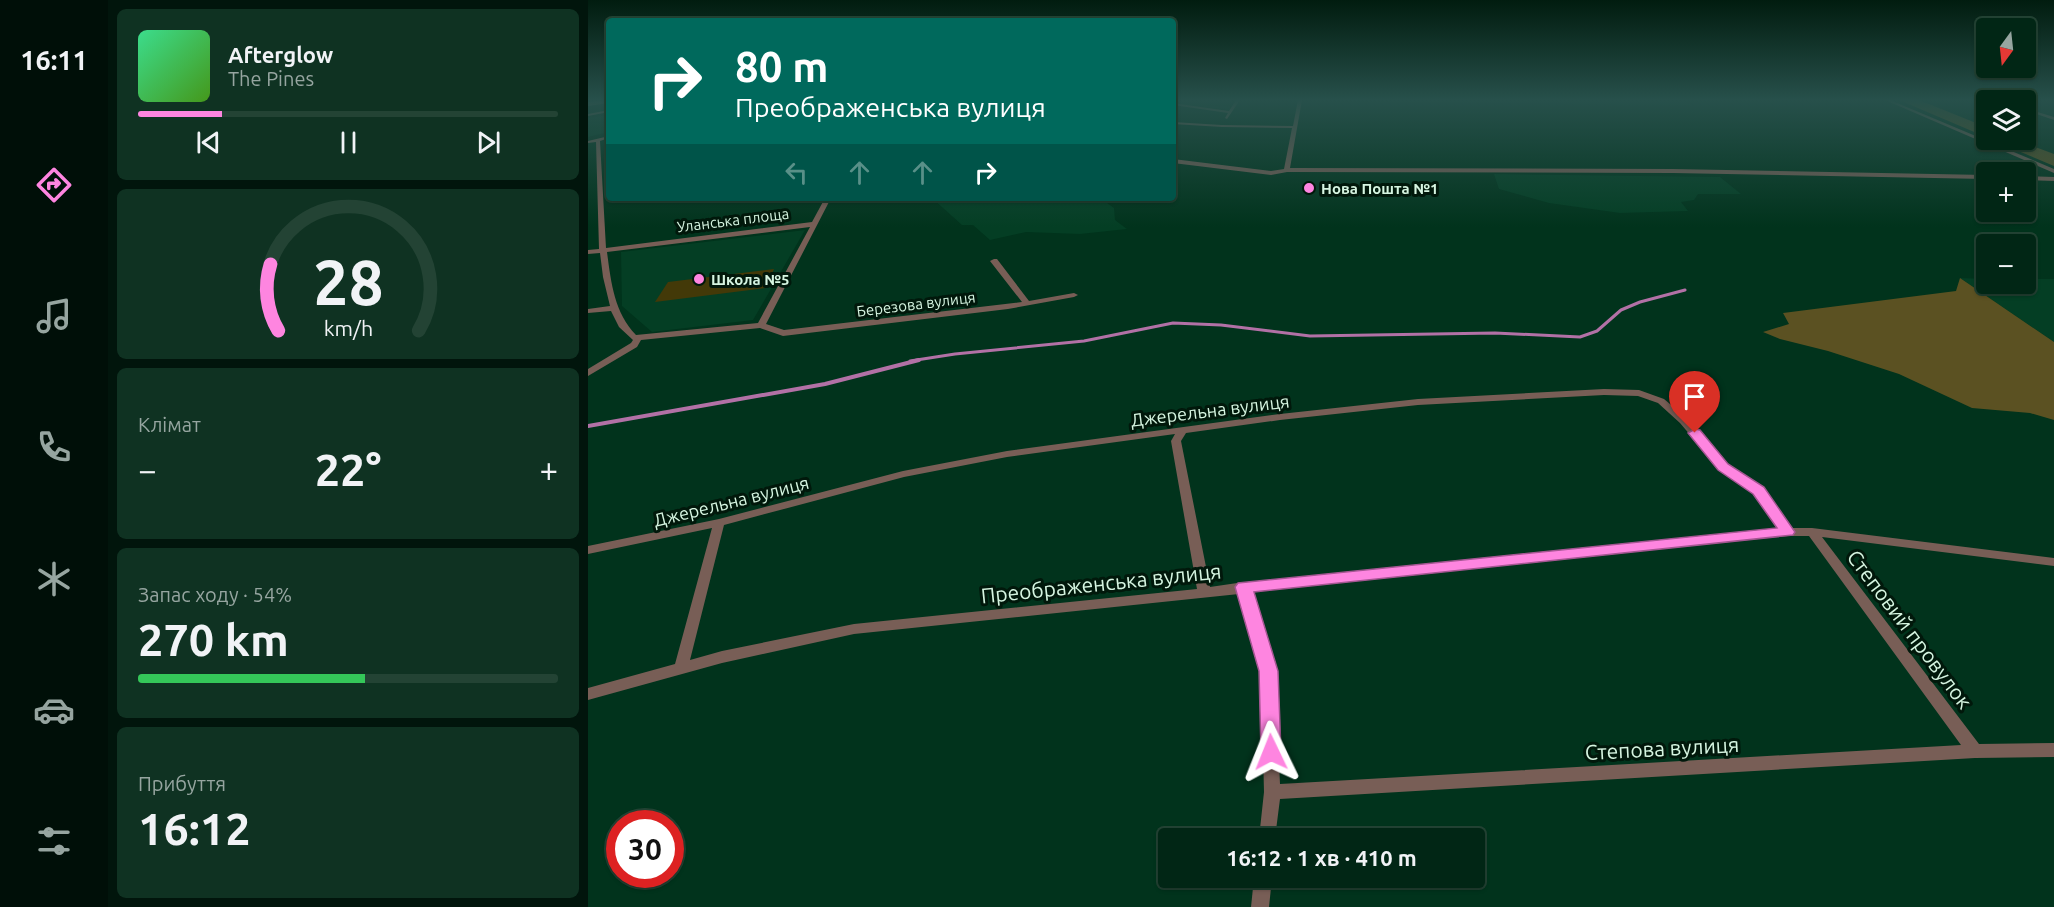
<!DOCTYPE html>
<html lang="uk">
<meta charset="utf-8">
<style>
:root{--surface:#012615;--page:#0f3222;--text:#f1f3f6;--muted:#96a5a0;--line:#234334;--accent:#fe85e0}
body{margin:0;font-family:Ubuntu,sans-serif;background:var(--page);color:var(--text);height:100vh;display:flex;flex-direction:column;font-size:22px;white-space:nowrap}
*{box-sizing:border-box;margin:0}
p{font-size:20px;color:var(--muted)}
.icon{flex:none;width:33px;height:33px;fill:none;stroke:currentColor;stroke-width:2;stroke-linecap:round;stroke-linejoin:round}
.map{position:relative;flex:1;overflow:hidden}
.panel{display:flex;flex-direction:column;gap:9px;padding:9px;background:#01150c;width:480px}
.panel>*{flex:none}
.banner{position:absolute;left:18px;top:18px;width:570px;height:183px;border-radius:6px;box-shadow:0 2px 4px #0004,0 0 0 2px var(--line);background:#00695c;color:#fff;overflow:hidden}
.needle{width:39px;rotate:195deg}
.buttons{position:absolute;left:1388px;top:18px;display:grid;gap:12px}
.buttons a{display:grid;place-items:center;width:60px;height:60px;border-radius:6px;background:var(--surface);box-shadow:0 2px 4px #0004,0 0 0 2px var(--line);font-size:30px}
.speed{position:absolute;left:18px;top:810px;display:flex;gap:12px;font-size:30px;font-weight:700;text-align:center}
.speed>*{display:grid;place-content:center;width:78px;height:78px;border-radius:50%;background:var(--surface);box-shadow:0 2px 4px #0004,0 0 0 2px var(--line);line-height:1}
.speed .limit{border:9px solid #d22;background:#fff;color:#111}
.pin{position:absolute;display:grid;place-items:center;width:51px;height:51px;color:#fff;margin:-62px -26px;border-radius:50% 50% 50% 0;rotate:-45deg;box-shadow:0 0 6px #0007}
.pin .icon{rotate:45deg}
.me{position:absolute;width:66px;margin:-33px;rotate:358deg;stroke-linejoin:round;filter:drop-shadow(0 0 4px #0008)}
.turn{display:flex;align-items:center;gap:21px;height:126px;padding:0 30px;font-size:27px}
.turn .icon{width:78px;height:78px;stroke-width:2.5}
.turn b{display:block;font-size:42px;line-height:51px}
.lanes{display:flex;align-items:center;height:57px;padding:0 30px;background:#0003;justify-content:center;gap:30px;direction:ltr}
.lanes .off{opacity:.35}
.big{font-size:45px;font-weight:600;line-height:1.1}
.panel .tile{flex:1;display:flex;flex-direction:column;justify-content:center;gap:9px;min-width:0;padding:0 21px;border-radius:9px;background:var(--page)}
.panel .dial{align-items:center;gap:0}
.dial svg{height:156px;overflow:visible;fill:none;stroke:var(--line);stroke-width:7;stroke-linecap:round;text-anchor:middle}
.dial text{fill:var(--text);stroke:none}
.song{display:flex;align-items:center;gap:18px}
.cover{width:72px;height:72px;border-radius:9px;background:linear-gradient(135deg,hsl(150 70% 55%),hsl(100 70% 35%))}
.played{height:6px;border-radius:3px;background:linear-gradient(90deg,var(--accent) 20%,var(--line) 20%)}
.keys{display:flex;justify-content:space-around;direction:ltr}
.heat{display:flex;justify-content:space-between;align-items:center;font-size:33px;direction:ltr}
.charge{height:9px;border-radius:4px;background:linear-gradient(90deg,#34c759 54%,var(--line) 0)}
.trip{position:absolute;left:570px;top:828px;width:327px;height:60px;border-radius:6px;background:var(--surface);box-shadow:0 2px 4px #0004,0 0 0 2px var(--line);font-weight:600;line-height:60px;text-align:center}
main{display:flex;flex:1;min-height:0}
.menu{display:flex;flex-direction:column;width:108px;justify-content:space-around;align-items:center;background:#000f08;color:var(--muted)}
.menu .icon{width:42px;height:42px}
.menu .active{color:var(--accent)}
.menu b{font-size:27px;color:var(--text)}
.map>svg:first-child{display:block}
.built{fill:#043e24}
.green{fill:#433908}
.forest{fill:#5b5122}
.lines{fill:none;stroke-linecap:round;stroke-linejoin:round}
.stream-far1{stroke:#b271a6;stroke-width:3}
.stream{stroke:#b271a6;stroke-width:4}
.minor{fill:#785e56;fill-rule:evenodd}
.tertiary{fill:#785e56;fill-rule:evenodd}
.route{fill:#fe85e0;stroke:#a55692;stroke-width:1.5}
.poi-dot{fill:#fe85e0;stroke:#01180b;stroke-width:2}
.labels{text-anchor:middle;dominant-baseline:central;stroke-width:6;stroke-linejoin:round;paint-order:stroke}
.far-poi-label{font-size:15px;font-weight:bold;fill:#d6f5e1;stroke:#01180b;text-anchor:start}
.far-street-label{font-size:15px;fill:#d6f5e1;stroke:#01180b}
.street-label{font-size:18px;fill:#d6f5e1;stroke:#01180b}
.near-street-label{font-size:21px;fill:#d6f5e1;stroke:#01180b}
</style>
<main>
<nav class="menu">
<b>16:11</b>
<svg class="icon active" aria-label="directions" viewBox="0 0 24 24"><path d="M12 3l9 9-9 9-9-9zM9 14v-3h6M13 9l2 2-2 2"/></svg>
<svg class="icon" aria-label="music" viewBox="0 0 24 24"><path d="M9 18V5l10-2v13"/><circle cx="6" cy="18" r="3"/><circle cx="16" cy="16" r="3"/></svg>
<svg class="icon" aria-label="phone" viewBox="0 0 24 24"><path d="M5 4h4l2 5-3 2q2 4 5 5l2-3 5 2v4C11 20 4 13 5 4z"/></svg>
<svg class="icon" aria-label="climate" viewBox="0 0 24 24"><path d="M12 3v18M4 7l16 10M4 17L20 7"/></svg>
<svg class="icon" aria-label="car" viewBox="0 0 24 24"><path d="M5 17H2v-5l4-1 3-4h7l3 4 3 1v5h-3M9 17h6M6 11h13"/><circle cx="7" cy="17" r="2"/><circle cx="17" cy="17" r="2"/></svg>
<svg class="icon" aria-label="filters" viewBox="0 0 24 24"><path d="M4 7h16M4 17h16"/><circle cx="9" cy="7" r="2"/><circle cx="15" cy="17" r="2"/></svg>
</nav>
<section class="panel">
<div class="tile">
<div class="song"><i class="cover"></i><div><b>Afterglow</b><p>The Pines</p></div></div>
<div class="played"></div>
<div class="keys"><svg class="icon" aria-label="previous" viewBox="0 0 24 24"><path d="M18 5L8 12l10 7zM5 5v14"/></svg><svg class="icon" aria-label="pause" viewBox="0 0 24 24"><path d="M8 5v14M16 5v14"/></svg><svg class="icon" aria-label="next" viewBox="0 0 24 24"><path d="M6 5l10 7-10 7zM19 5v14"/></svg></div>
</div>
<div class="tile dial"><svg viewBox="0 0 100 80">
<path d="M14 69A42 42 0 1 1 86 69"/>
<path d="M14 69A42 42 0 0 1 10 35" stroke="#fe85e0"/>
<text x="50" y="56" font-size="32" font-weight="700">28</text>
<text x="50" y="72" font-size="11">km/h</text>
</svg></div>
<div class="tile"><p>Клімат</p>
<div class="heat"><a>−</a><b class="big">22°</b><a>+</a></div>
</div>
<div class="tile"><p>Запас ходу · 54%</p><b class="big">270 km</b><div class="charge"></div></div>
<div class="tile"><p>Прибуття</p><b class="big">16:12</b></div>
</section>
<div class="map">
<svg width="1466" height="907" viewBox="0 0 1466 907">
<rect width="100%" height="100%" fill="#01331c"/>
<g class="built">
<path d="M585,100h60l-4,10 -56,-7z"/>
<path d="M1095,100l8,5 -367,-4 1,-1z"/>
<path d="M21,115v17l-21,5v-19z"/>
<path d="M906,174l226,3 21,17h-43l-4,6 -13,2 7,9 -68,2 -71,-10 -50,-14z"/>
<path d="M344,198h168l14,10 1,12 12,9 -47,5 -54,-2 -36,8 -17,-15h-11z"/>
<path d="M217,230l-52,90 -101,12 -30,-26 -1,-54z"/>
<path d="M1372,278l26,1v5h39v-5h29v63z"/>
</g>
<path class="green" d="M186,269l-8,19 -111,14 13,-20z"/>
<g class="forest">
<path d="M1311,100h20l67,27v10z"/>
<path d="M1404,140h25l37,14v12z"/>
<path d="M1372,278l94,64v78l-24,-7 -58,-5 -73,-34 -71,-23 -48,-12 -17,-7 26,-8 -6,-11 173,-22z"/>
</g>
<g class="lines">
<path class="stream-far1" d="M322,361l45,-7 129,-13 89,-18 48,2 89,11 185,-3 85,4 17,-6 24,-21 19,-8 45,-12"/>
<path class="stream" d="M0,426l237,-42 94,-24"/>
<g class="minor">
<path d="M648,100h4l-13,19 -2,-1 3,-5 -55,-8v-2l56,8z"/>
<path d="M710,100h4l-12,68 383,1 313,6v4l-313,-6 -386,-1 -16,3 -98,-12v-4l98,12 13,-2 8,-41 -70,-1 -49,-3v-2l49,3 71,1z"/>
<path d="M1297,100h5l164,69v4z"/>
<path d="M1437,108l29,9v3l-29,-10z"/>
<path d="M21,110v2l-21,4v-2z"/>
<path d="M21,136v2l-9,3 6,107 206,-26 13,-24h6l-65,126 18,6 238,-28 -32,-41 4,-2h3l32,42 45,-8 4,2 -4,2 -66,12 -225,27 -23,-8 -119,12 -4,7 -49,29v-7l43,-26 2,-3 -14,-13 -8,-16 -23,2v-4l22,-3 -7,-29 -3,-24 -12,1v-4l11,-1 -3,-107 -8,1v-2zM222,227l-52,96 -122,12c-22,-23 -25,-53 -29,-83z"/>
<path d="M1437,176l29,1v4l-29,-1z"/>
<path d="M1016,389l35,1 25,9 24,20 39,46 36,24 28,39h21l242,30v8l-232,-29 157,207 75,-1v14l-79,1 -695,41 -5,39h-16l5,-46 -3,-121 -22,-77 -385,40 -132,29 -134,37v-12l87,-24 37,-136 -124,26v-8l131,-27 184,-48 104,-20 273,-37 138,-15zM1016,395l34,1 20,7 22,20 39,46 36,24 25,36 -532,54 -4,-1 -34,5 -29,-146 5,-8 94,-13 138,-15zM587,434l-4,7 26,148 -343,35 -132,27 -32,9 34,-135 180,-48 103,-20zM1200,536h21l152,209 -681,39 -5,-113 -23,-79z"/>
<path d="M666,878h18l-3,29h-18z"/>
</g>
<path class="tertiary" d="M21,100v3l-21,3v-4z"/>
</g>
<linearGradient id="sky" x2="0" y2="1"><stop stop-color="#011c0f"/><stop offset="0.44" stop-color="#27504b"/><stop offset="1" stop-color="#27504b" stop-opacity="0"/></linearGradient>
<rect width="1466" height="227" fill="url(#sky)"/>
<path class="route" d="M1107,429l5,1 28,34 36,23 31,45 -2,3 -539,57 24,79 3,81 -3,6 -7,3 -7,-3 -3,-6 -2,-81 -24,-84 3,-4 539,-55 -24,-34 -35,-24 -30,-37z"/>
<g class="poi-dot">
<circle cx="721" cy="188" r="6"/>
<circle cx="111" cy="279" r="6"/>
</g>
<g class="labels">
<g class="far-poi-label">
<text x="733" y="188">Нова Пошта №1</text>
<text x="123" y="279">Школа №5</text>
</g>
<g class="far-street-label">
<text transform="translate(145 220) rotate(-7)">Уланська площа</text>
<text transform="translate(328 304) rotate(-7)">Березова вулиця</text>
</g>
<g class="street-label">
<text transform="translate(622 410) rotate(-7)">Джерельна вулиця</text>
<text transform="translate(143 501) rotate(-14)">Джерельна вулиця</text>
</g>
<g class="near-street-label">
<text transform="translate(513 583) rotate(-6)">Преображенська вулиця</text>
<text transform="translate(1322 629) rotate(53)">Степовий провулок</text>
<text transform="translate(1074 748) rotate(-3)">Степова вулиця</text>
</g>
</g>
</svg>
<div class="buttons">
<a><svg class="needle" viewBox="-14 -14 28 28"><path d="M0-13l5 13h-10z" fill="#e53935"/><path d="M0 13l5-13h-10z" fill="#96a5a0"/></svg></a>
<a><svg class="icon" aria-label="layers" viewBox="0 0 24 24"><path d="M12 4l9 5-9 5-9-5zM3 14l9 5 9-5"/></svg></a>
<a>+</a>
<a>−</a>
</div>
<div class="speed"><div class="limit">30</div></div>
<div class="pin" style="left:1107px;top:433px;background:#d93025"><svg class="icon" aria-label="arrive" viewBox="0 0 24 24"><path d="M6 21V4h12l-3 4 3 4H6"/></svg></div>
<svg class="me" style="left:683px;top:752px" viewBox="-20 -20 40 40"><path d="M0-17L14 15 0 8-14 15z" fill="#fe85e0" stroke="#fff" stroke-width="4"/></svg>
<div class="trip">16:12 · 1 хв · 410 m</div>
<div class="banner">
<div class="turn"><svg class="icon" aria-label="right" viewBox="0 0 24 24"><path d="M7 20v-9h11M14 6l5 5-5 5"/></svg><div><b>80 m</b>Преображенська вулиця</div></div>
<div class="lanes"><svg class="icon off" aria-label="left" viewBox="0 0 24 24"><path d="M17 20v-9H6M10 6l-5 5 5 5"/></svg><svg class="icon off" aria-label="ahead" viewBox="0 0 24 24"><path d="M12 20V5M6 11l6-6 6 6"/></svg><svg class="icon off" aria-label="ahead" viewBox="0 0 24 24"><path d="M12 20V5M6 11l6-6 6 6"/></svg><svg class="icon" aria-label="right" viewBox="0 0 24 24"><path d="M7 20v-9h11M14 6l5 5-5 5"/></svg></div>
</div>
</div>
</main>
